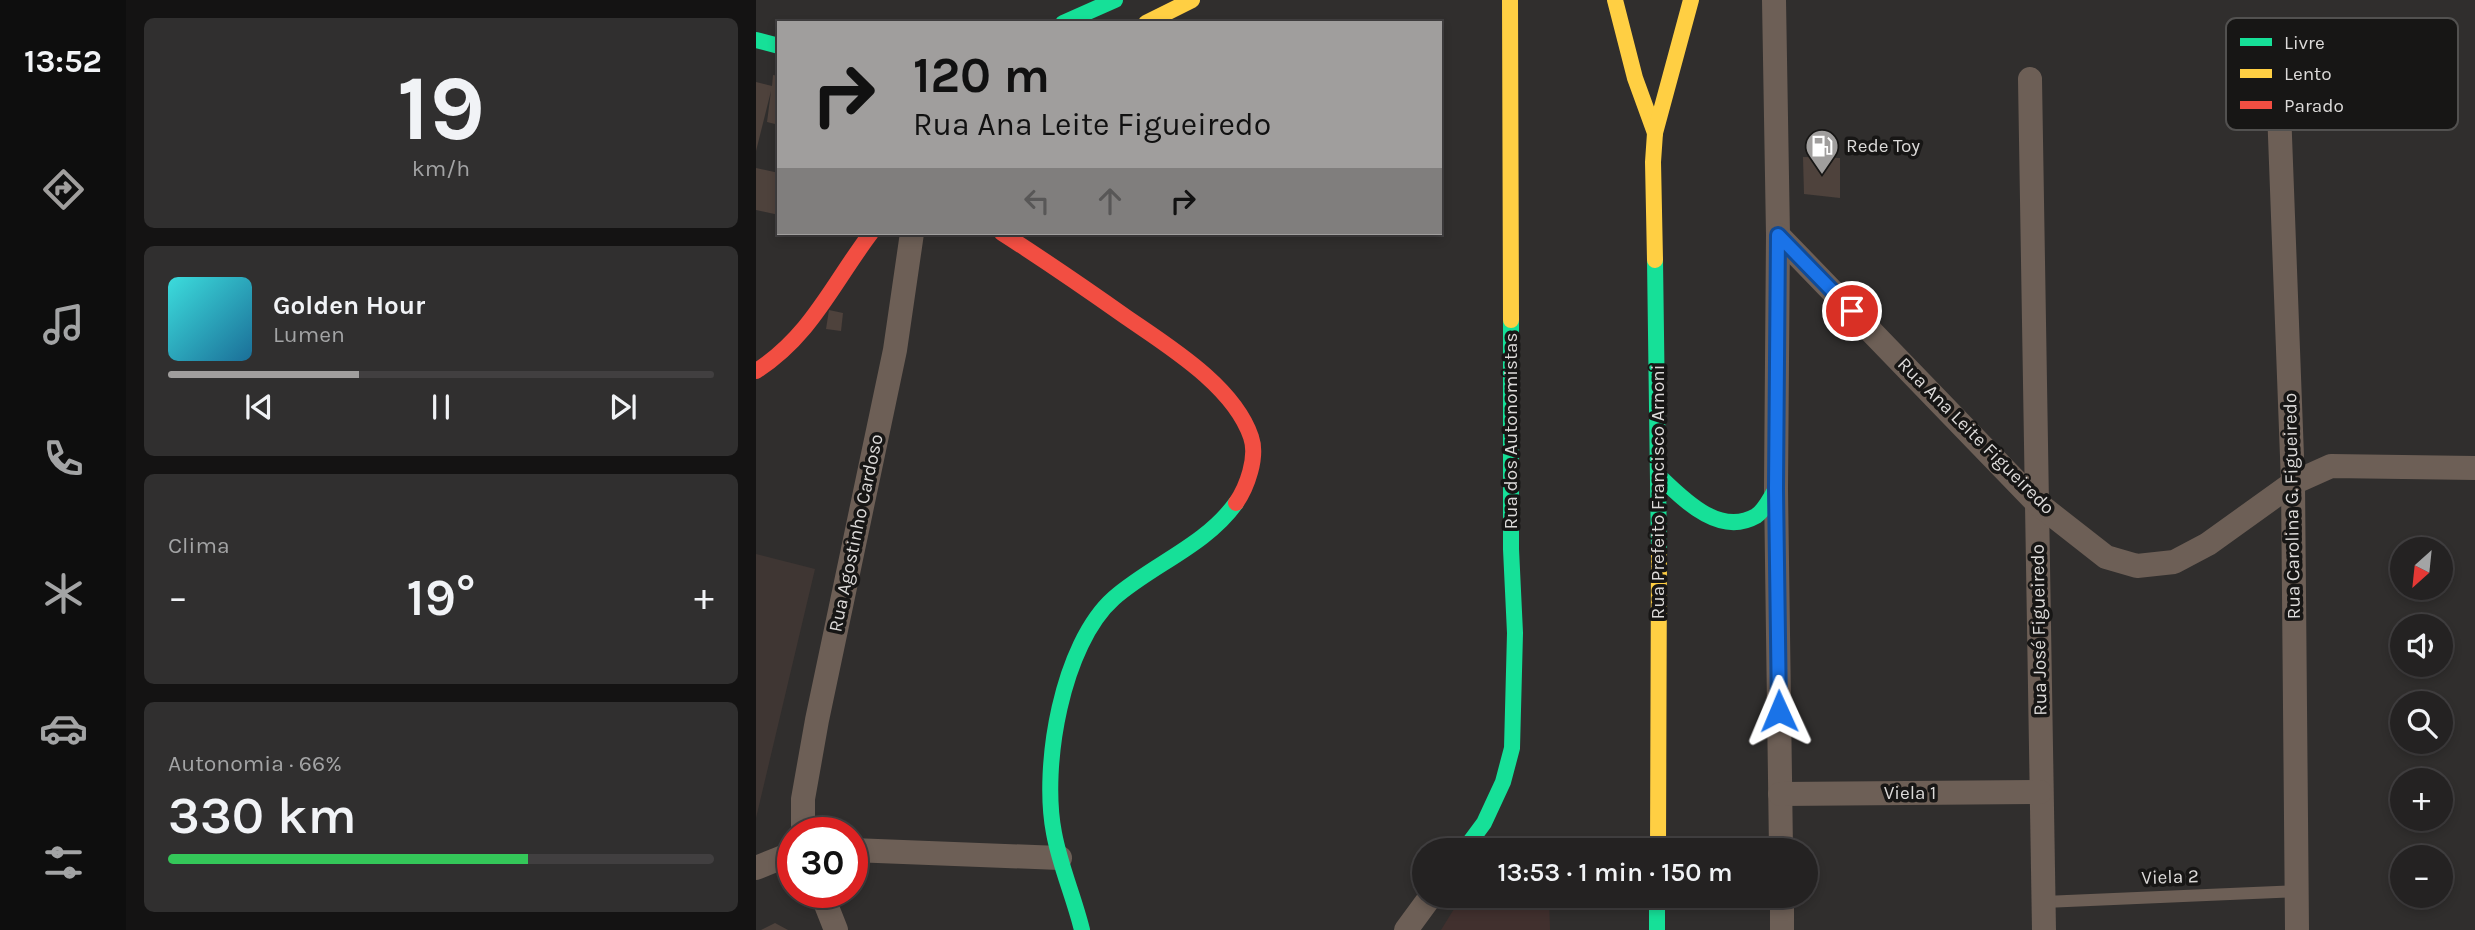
<!DOCTYPE html>
<html lang="pt">
<meta charset="utf-8">
<style>
:root{--surface:#242222;--page:#302f2f;--text:#f1f3f6;--muted:#a3a4a5;--line:#413f40;--accent:#a09e9d}
body{margin:0;font-family:Karla,sans-serif;background:var(--page);color:var(--text);height:100vh;display:flex;flex-direction:column;font-size:26px;white-space:nowrap}
*{box-sizing:border-box;margin:0}
p{font-size:23px;color:var(--muted)}
.icon{flex:none;width:38px;height:38px;fill:none;stroke:currentColor;stroke-width:2;stroke-linecap:round;stroke-linejoin:round}
.map{position:relative;flex:1;overflow:hidden}
.panel{display:flex;flex-direction:column;gap:18px;padding:18px;background:#141313;width:630px}
.panel>*{flex:none}
.banner{position:absolute;left:21px;top:21px;width:665px;height:214px;border-radius:0px;box-shadow:0 4px 10px #0003,0 0 0 2px var(--line);background:#a09e9d;color:#111;overflow:hidden}
.needle{width:46px;rotate:207deg}
.buttons{position:absolute;left:1634px;top:537px;display:grid;gap:14px}
.buttons a{display:grid;place-items:center;width:63px;height:63px;border-radius:50%;background:var(--surface);box-shadow:0 4px 10px #0003,0 0 0 2px var(--line);font-size:35px}
.speed{position:absolute;left:21px;top:817px;display:flex;gap:14px;font-size:35px;font-weight:700;text-align:center}
.speed>*{display:grid;place-content:center;width:91px;height:91px;border-radius:50%;background:var(--surface);box-shadow:0 4px 10px #0003,0 0 0 2px var(--line);line-height:1}
.speed .limit{border:10px solid #d22;background:#fff;color:#111}
.pin{position:absolute;display:grid;place-items:center;width:60px;height:60px;color:#fff;margin:-30px;border:4px solid #fff;border-radius:50%;box-shadow:0 2px 7px #0007}
.me{position:absolute;width:77px;margin:-38px;rotate:359deg;stroke-linejoin:round;filter:drop-shadow(0 0 5px #0008)}
.turn{display:flex;align-items:center;gap:24px;height:147px;padding:0 21px;font-size:32px}
.turn .icon{width:91px;height:91px;stroke-width:2.5}
.turn b{display:block;font-size:49px;line-height:60px}
.lanes{display:flex;align-items:center;height:66px;padding:0 21px;background:#0003;justify-content:center;gap:35px;direction:ltr}
.lanes .off{opacity:.35}
.big{font-size:52px;font-weight:600;line-height:1.1}
.panel .widget{flex:1;display:flex;flex-direction:column;justify-content:center;gap:10px;min-width:0;padding:0 24px;border-radius:10px;background:var(--page)}
.panel .dial{align-items:center;gap:0}
.dial b{font-size:91px;line-height:1}
.song{display:flex;align-items:center;gap:21px}
.cover{width:84px;height:84px;border-radius:10px;background:linear-gradient(135deg,hsl(180 70% 55%),hsl(200 70% 35%))}
.played{height:7px;border-radius:4px;background:linear-gradient(90deg,var(--accent) 35%,var(--line) 35%)}
.keys{display:flex;justify-content:space-around;direction:ltr}
.heat{display:flex;justify-content:space-between;align-items:center;font-size:38px;direction:ltr}
.charge{height:10px;border-radius:5px;background:linear-gradient(90deg,#34c759 66%,var(--line) 0)}
.trip{position:absolute;left:656px;top:838px;width:406px;height:70px;border-radius:35px;background:var(--surface);box-shadow:0 4px 10px #0003,0 0 0 2px var(--line);font-weight:600;line-height:70px;text-align:center}
main{display:flex;flex:1;min-height:0}
.tab-bar{display:flex;flex-direction:column;width:126px;justify-content:space-around;align-items:center;background:#0e0e0e;color:var(--muted)}
.tab-bar .icon{width:49px;height:49px}
.tab-bar .selected{color:var(--accent)}
.tab-bar b{font-size:32px;color:var(--text)}
.map>svg:first-child{display:block}
.built{fill:#3f3633}
.medical{fill:#41302e}
.building{fill:#4e423c}
.lines{fill:none;stroke-linecap:round;stroke-linejoin:round}
.lane{stroke:#6d5f56;stroke-width:12}
.street{stroke:#6d5f56;stroke-width:24}
.fast{stroke:#16e098;stroke-width:16}
.slow{stroke:#ffcf43;stroke-width:16}
.jam{stroke:#f24e42;stroke-width:16}
.route-casing{stroke:#114b97;stroke-width:18}
.route{stroke:#1a73e8;stroke-width:12}
.labels{text-anchor:middle;dominant-baseline:central;stroke-width:7;stroke-linejoin:round;paint-order:stroke}
.poi-label{font-size:19px;fill:#dcdad9;stroke:#171615;text-anchor:start}
.street-label{font-size:19px;fill:#dcdad9;stroke:#171615}
.key{fill:#171615;stroke:#525150;stroke-width:2}
.key-label{font-size:19px;fill:#dcdad9}
</style>
<main>
<nav class="tab-bar">
<b>13:52</b>
<svg class="icon selected" aria-label="directions" viewBox="0 0 24 24"><path d="M12 3l9 9-9 9-9-9zM9 14v-3h6M13 9l2 2-2 2"/></svg>
<svg class="icon" aria-label="music" viewBox="0 0 24 24"><path d="M9 18V5l10-2v13"/><circle cx="6" cy="18" r="3"/><circle cx="16" cy="16" r="3"/></svg>
<svg class="icon" aria-label="phone" viewBox="0 0 24 24"><path d="M5 4h4l2 5-3 2q2 4 5 5l2-3 5 2v4C11 20 4 13 5 4z"/></svg>
<svg class="icon" aria-label="climate" viewBox="0 0 24 24"><path d="M12 3v18M4 7l16 10M4 17L20 7"/></svg>
<svg class="icon" aria-label="car" viewBox="0 0 24 24"><path d="M5 17H2v-5l4-1 3-4h7l3 4 3 1v5h-3M9 17h6M6 11h13"/><circle cx="7" cy="17" r="2"/><circle cx="17" cy="17" r="2"/></svg>
<svg class="icon" aria-label="filters" viewBox="0 0 24 24"><path d="M4 7h16M4 17h16"/><circle cx="9" cy="7" r="2"/><circle cx="15" cy="17" r="2"/></svg>
</nav>
<section class="panel">
<div class="widget dial"><b>19</b><p>km/h</p></div>
<div class="widget">
<div class="song"><i class="cover"></i><div><b>Golden Hour</b><p>Lumen</p></div></div>
<div class="played"></div>
<div class="keys"><svg class="icon" aria-label="previous" viewBox="0 0 24 24"><path d="M18 5L8 12l10 7zM5 5v14"/></svg><svg class="icon" aria-label="pause" viewBox="0 0 24 24"><path d="M8 5v14M16 5v14"/></svg><svg class="icon" aria-label="next" viewBox="0 0 24 24"><path d="M6 5l10 7-10 7zM19 5v14"/></svg></div>
</div>
<div class="widget"><p>Clima</p>
<div class="heat"><a>−</a><b class="big">19°</b><a>+</a></div>
</div>
<div class="widget"><p>Autonomia · 66%</p><b class="big">330 km</b><div class="charge"></div></div>
</section>
<div class="map">
<svg width="1719" height="930" viewBox="0 0 1719 930">
<rect width="100%" height="100%" fill="#302e2d"/>
<path class="built" d="M0,554l59,15 -59,249z"/>
<path class="medical" d="M706,896h87l1,34h-109z"/>
<g class="building">
<path d="M17,75l6,1v49l-12,-3 4,-31 -15,60v-69l16,4z"/>
<path d="M1047,157l37,1v40l-36,-4z"/>
<path d="M0,168l23,5v42l-23,-5z"/>
<path d="M73,310l14,3 -2,18 -15,-2z"/>
<path d="M19,923l13,7h-27z"/>
</g>
<g class="lines">
<path class="lane" d="M1288,902l253,-11"/>
<g class="street">
<path d="M1018,0l4,235 -2,254 5,361"/>
<path d="M1274,79l14,851"/>
<path d="M1522,83l15,400 4,447"/>
<path d="M1022,235l259,268 69,54 31,9 37,-4 34,-18 85,-61 38,-17 144,2"/>
<path d="M1024,794l260,-2"/>
<path d="M47,833v-34l14,-79 78,-370 17,-117"/>
<path d="M96,850l208,8"/>
<path d="M0,868l37,-15"/>
<path d="M65,892l15,38"/>
<path d="M1026,896v34"/>
<path d="M650,930l25,-34"/>
</g>
<g class="fast">
<path d="M307,23l52,-23"/>
<path d="M0,40l23,6"/>
<path d="M899,260l4,294"/>
<path d="M903,476c24,23 60,61 97,40 9,-6 14,-18 20,-27"/>
<path d="M708,850l20,-27 19,-41 9,-34 3,-115 -4,-84v-229"/>
<path d="M901,896v34"/>
<path d="M326,930c-8,-33 -22,-64 -28,-97 -13,-67 8,-189 60,-235 39,-34 91,-52 122,-95"/>
</g>
<g class="slow">
<path d="M754,0l1,320"/>
<path d="M859,0l20,78 20,55"/>
<path d="M390,23l46,-23"/>
<path d="M899,260l-2,-98 2,-29 36,-133"/>
<path d="M902,850l1,-296"/>
</g>
<g class="jam">
<path d="M246,233c42,27 83,55 124,84 42,29 108,69 125,120 7,20 -4,50 -15,66"/>
<path d="M0,371c55,-35 77,-88 115,-138"/>
</g>
</g>
<g class="lines">
<defs>
<path id="route" d="M1023,711l-3,-222 2,-254 74,76"/>
</defs>
<use href="#route" class="route-casing"/>
<use href="#route" class="route"/>
</g>
<defs>
<symbol id="fuel-pin" viewBox="-11 -11 22 30"><path d="M0 17L-7.5 6A9.5 9.5 0 1 1 7.5 6Z" fill="#a09e9d" stroke="#171615"/><path d="M-5.5-6h7V0h2V4h1.3V-2.5L3-4.5l.8-.8L6-3V5H2.5V1h-1V6h-7ZM-4.2-4.7v3.2H.2V-4.7Z" fill="#fff"/></symbol>
</defs>
<g fill-rule="evenodd">
<use href="#fuel-pin" x="1047" y="127" width="38" height="52"/>
</g>
<g class="labels">
<g class="poi-label">
<text x="1090" y="146">Rede Toy</text>
</g>
<g class="street-label">
<text transform="translate(755 431) rotate(-90)">Rua dos Autonomistas</text>
<text transform="translate(1220 436) rotate(45)">Rua Ana Leite Figueiredo</text>
<text transform="translate(902 492) rotate(-90)">Rua Prefeito Francisco Arnoni</text>
<text transform="translate(1536 506) rotate(-91)">Rua Carolina G. Figueiredo</text>
<text transform="translate(100 533) rotate(-78)">Rua Agostinho Cardoso</text>
<text transform="translate(1283 630) rotate(-91)">Rua José Figueiredo</text>
<text x="1154" y="793">Viela 1</text>
<text transform="translate(1414 877) rotate(-2)">Viela 2</text>
</g>
</g>
<rect x="1470" y="18" width="232" height="112" rx="10" class="key"/>
<rect x="1484" y="38" width="32" height="8" fill="#16e098"/>
<rect x="1484" y="69" width="32" height="9" fill="#ffcf43"/>
<rect x="1484" y="101" width="32" height="8" fill="#f24e42"/>
<g class="key-label">
<text x="1528" y="49">Livre</text>
<text x="1528" y="80">Lento</text>
<text x="1528" y="112">Parado</text>
</g>
</svg>
<div class="buttons">
<a><svg class="needle" viewBox="-14 -14 28 28"><path d="M0-13l5 13h-10z" fill="#e53935"/><path d="M0 13l5-13h-10z" fill="#a3a4a5"/></svg></a>
<a><svg class="icon" aria-label="sound" viewBox="0 0 24 24"><path d="M4 9h4l5-4v14l-5-4H4zM17 9q2 3 0 6"/></svg></a>
<a><svg class="icon" aria-label="search" viewBox="0 0 24 24"><circle cx="10" cy="10" r="6"/><path d="M15 15l6 6"/></svg></a>
<a>+</a>
<a>−</a>
</div>
<div class="speed"><div class="limit">30</div></div>
<div class="pin" style="left:1096px;top:311px;background:#d93025"><svg class="icon" aria-label="arrive" viewBox="0 0 24 24"><path d="M6 21V4h12l-3 4 3 4H6"/></svg></div>
<svg class="me" style="left:1023px;top:711px" viewBox="-20 -20 40 40"><path d="M0-17L14 15 0 8-14 15z" fill="#1a73e8" stroke="#fff" stroke-width="4"/></svg>
<div class="trip">13:53 · 1 min · 150 m</div>
<div class="banner">
<div class="turn"><svg class="icon" aria-label="right" viewBox="0 0 24 24"><path d="M7 20v-9h11M14 6l5 5-5 5"/></svg><div><b>120 m</b>Rua Ana Leite Figueiredo</div></div>
<div class="lanes"><svg class="icon off" aria-label="left" viewBox="0 0 24 24"><path d="M17 20v-9H6M10 6l-5 5 5 5"/></svg><svg class="icon off" aria-label="ahead" viewBox="0 0 24 24"><path d="M12 20V5M6 11l6-6 6 6"/></svg><svg class="icon" aria-label="right" viewBox="0 0 24 24"><path d="M7 20v-9h11M14 6l5 5-5 5"/></svg></div>
</div>
</div>
</main>
